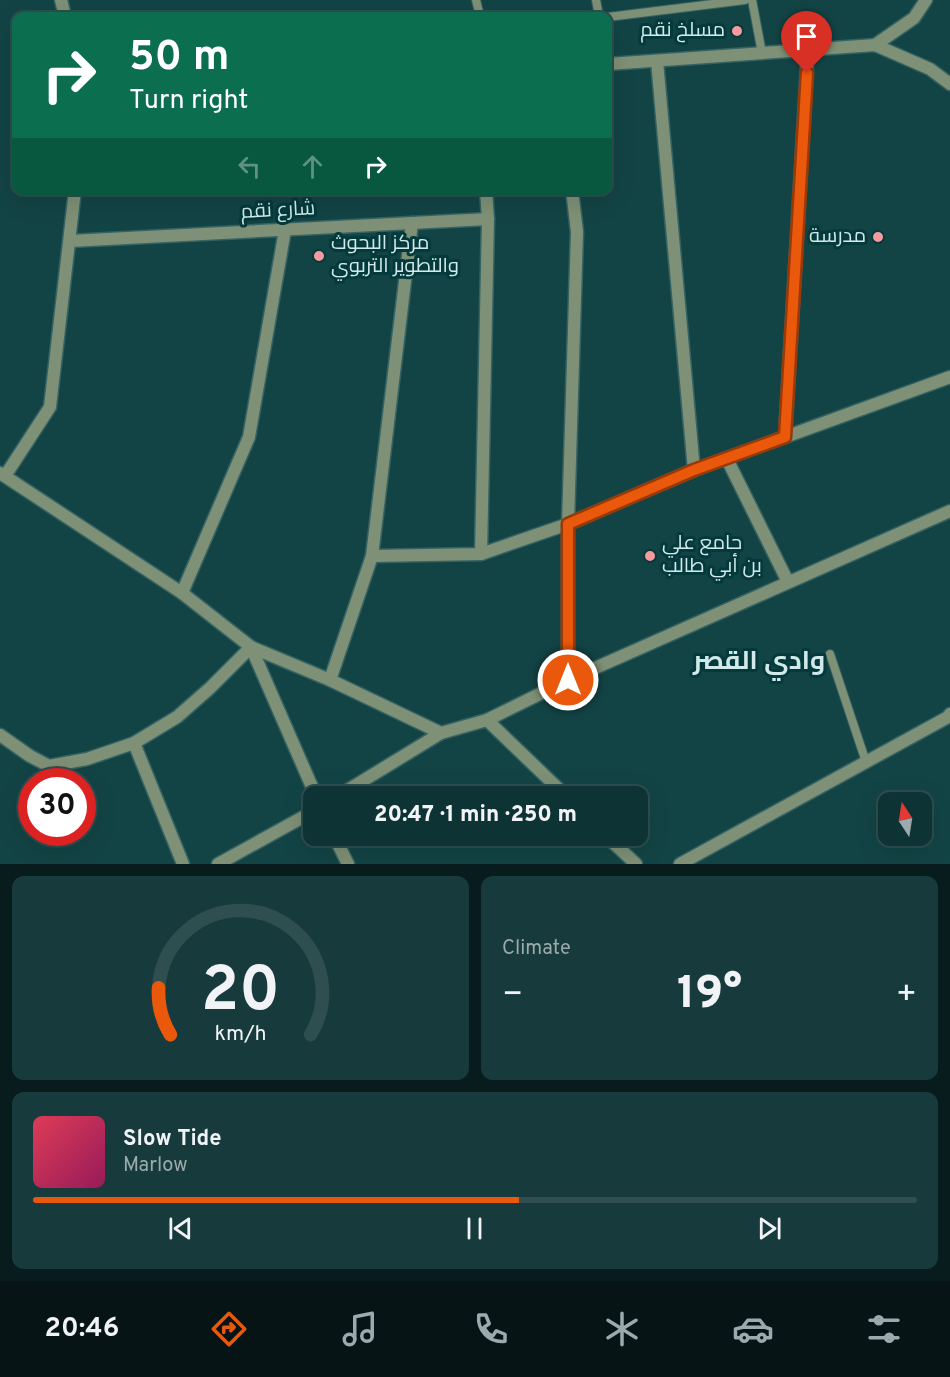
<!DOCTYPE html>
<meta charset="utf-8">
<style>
:root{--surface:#0e3334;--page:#173b3c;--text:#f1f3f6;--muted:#9baaac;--line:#2e4e4f;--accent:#ea580c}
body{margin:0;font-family:Overpass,Cairo,sans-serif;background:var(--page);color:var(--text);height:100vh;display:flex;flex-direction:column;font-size:22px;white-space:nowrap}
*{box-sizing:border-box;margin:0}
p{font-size:20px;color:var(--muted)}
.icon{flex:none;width:33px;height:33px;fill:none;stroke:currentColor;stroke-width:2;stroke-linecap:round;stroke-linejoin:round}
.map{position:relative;height:864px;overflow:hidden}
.panel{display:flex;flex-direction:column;gap:12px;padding:12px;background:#081c1d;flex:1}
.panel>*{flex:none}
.top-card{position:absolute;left:12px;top:12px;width:600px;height:183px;border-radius:12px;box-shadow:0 6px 24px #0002,0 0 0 2px var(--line);background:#0b6e4f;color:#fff;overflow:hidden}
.needle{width:39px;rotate:348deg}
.controls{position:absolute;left:878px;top:792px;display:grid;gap:12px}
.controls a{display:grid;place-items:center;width:54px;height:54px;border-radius:12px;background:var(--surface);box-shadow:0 6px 24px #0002,0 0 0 2px var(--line);font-size:30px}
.speed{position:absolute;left:18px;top:768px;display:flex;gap:12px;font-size:30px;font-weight:700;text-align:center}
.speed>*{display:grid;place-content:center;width:78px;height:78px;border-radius:50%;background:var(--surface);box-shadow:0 6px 24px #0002,0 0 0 2px var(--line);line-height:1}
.speed .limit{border:9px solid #d22;background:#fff;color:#111}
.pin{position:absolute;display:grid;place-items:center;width:51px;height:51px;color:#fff;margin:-62px -26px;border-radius:50% 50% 50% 0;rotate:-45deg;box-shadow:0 0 6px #0007}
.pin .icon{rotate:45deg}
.me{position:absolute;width:66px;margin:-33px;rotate:0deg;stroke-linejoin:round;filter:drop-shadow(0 0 4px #0008)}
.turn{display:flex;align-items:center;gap:21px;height:126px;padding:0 18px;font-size:27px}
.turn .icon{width:78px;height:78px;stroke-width:2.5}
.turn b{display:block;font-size:42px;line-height:51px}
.lanes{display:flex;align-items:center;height:57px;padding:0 18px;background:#0003;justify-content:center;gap:30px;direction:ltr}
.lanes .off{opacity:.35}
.big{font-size:45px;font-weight:800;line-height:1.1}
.panel .widget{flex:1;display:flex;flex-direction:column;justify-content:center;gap:9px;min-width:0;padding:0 21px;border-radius:12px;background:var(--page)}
.panel .dial{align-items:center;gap:0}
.dial svg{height:156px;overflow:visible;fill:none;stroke:var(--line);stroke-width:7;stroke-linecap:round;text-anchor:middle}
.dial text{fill:var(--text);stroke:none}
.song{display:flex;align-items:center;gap:18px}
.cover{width:72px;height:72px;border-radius:9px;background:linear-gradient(135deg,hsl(350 70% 55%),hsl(330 70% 35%))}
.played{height:6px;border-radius:3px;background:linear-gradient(90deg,var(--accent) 55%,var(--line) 55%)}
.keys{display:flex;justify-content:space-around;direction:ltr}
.heat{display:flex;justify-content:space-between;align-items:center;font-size:33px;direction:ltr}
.panel .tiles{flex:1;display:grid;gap:12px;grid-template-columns:1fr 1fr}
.widget:last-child{grid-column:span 2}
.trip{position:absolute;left:303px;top:786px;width:345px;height:60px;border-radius:12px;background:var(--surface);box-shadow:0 6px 24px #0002,0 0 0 2px var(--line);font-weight:800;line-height:60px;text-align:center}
.dock{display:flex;height:96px;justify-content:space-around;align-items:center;background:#061415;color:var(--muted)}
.dock .icon{width:42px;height:42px}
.dock .active{color:var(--accent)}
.dock b{font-size:27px;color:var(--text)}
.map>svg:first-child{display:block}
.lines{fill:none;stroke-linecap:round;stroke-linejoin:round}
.lane-casing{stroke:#356263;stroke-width:10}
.street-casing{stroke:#356263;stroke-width:15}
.lane{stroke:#7e9076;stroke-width:8}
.street{stroke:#7e9076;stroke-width:12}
.route-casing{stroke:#983908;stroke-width:15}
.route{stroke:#ea580c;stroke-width:10}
.poi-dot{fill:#f59b9e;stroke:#043a3b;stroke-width:2}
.labels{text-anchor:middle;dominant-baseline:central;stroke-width:6;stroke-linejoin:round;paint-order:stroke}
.poi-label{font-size:20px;fill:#d1e9e9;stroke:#043a3b;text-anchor:end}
.street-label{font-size:20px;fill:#d1e9e9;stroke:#043a3b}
.district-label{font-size:26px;font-weight:bold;fill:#d1e9e9;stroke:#043a3b}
</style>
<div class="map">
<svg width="950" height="864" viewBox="0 0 950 864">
<rect width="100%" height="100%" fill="#134445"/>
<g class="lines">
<defs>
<g id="lane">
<path d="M476,0l4,16"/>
<path d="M596,0l3,16"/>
<path d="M752,0l10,53"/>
<path d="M608,17l137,-17"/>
<path d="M830,654l36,108"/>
</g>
<g id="street">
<path d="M61,0l4,16"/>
<path d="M875,45l39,-27 12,-18"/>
<path d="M657,61l37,409"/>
<path d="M608,64l267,-19 55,24 20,15"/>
<path d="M70,241l418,-22"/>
<path d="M785,437l23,-387"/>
<path d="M727,459l61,123"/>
<path d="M0,473l182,120 69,54 65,149"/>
<path d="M5,476l45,-69 25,-217"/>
<path d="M481,554l7,-335 -2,-29"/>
<path d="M372,556l109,-2 87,-30 126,-54 256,-93"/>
<path d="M182,593l67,-156 36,-207"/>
<path d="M330,680l42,-124 40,-333"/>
<path d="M568,680v-156l9,-292 -5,-42"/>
<path d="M487,720l79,76"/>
<path d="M0,735l30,21 19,10 38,-7 47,-16 43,-26 33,-29 41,-41 79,33 111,53"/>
<path d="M134,743l49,121"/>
<path d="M338,796l103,-63 46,-13 81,-40 382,-169"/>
<path d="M334,836l14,28"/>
<path d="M606,836l30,28"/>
<path d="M218,864l96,-53"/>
<path d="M680,864l268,-147 2,-3"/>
</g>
</defs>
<use href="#lane" class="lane-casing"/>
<use href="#street" class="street-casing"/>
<use href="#lane" class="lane"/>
<use href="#street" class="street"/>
</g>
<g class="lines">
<defs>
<path id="route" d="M568,680v-156l126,-54 91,-33 22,-364"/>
</defs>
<use href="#route" class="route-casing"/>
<use href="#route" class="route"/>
</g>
<g class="poi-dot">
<circle cx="737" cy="31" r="6"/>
<circle cx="878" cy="237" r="6"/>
<circle cx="319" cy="256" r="6"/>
<circle cx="650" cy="556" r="6"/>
</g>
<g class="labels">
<g class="poi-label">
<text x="725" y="31">مسلخ نقم</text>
<text x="866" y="237">مدرسة</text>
<text x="331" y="244" text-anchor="start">مركز البحوث<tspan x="331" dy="23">والتطوير التربوي</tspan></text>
<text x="662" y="544" text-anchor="start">جامع علي<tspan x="662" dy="23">بن أبي طالب</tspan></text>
</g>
<g class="street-label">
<text transform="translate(278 211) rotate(-3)">شارع نقم</text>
</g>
<g class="district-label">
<text x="759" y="662">وادي القصر</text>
</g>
</g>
</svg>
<div class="controls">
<a><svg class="needle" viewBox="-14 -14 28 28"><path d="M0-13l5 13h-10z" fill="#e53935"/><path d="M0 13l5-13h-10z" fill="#9baaac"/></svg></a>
</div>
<div class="speed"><div class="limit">30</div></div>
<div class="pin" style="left:807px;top:73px;background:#d93025"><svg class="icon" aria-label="arrive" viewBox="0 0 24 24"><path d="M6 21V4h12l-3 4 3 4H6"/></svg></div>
<svg class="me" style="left:568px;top:680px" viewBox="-20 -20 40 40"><circle r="17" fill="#ea580c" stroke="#fff" stroke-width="3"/><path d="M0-11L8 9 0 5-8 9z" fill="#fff"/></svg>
<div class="trip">20:47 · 1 min · 250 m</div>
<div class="top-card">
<div class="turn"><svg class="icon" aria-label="right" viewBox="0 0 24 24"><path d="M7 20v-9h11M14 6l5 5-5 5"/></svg><div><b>50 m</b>Turn right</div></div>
<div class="lanes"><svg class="icon off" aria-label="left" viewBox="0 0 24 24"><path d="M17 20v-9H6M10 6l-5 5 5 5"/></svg><svg class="icon off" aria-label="ahead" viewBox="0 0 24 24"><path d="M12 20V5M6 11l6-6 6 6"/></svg><svg class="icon" aria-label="right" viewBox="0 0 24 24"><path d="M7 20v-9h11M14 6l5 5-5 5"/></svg></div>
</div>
</div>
<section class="panel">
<div class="tiles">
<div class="widget dial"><svg viewBox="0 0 100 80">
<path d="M14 69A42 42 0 1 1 86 69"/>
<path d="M14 69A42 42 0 0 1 8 45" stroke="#ea580c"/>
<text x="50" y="56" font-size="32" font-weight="700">20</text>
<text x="50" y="72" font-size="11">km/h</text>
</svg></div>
<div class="widget"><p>Climate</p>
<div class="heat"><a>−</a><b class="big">19°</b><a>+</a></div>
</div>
<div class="widget">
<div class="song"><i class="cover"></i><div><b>Slow Tide</b><p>Marlow</p></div></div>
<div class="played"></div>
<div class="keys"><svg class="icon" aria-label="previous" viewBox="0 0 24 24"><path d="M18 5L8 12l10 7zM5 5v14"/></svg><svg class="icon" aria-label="pause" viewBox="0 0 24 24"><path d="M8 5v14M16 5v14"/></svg><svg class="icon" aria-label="next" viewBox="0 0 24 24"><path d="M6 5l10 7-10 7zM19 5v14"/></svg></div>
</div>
</div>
</section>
<nav class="dock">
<b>20:46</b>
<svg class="icon active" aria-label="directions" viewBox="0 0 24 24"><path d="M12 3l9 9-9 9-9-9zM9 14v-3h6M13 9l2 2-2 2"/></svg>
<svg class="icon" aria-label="music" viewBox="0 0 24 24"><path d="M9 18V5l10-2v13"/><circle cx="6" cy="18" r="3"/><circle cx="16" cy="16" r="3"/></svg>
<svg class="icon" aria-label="phone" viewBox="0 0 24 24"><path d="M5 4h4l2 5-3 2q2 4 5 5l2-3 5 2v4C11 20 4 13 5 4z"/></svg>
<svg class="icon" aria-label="climate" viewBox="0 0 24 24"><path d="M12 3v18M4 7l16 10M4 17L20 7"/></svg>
<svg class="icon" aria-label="car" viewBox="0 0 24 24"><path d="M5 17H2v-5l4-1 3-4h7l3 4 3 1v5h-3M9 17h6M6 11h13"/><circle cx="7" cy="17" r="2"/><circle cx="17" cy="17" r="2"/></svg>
<svg class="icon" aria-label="filters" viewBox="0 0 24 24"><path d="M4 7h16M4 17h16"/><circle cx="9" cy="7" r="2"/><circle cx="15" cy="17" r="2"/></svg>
</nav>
